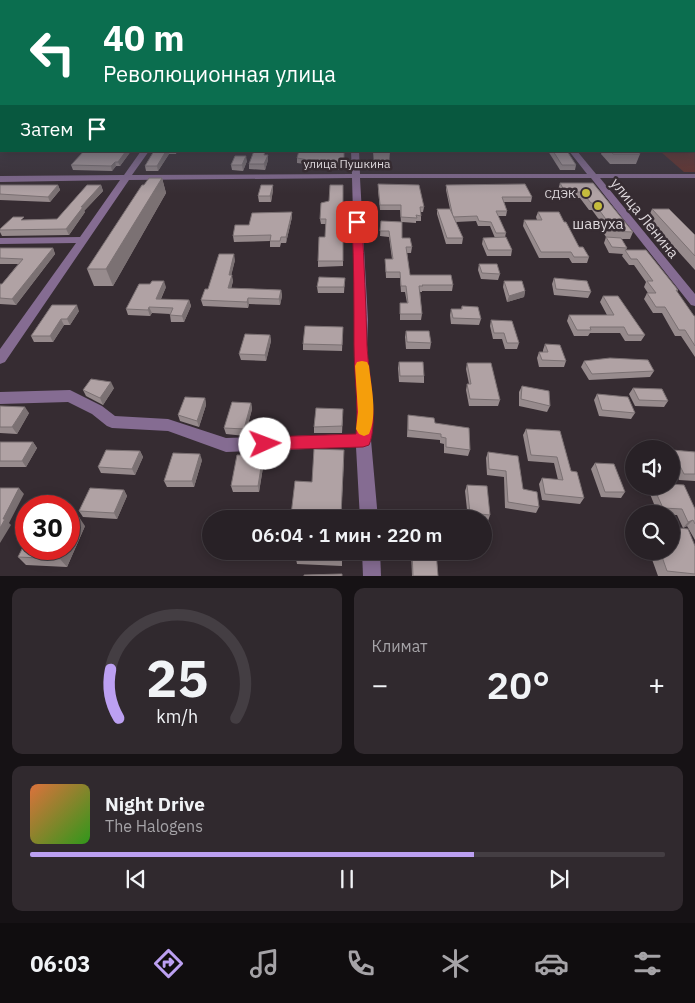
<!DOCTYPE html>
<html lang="ru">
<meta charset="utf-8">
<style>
:root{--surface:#282126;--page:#30292e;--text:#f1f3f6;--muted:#a5a3a7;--line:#443e43;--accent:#bca0f2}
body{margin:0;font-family:"IBM Plex Sans",sans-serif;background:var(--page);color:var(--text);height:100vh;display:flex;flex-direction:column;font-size:19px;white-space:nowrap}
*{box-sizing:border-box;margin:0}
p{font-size:16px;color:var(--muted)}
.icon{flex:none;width:28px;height:28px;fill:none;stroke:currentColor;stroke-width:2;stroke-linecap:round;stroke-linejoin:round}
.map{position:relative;height:576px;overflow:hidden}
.drawer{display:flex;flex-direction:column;gap:12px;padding:12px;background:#161215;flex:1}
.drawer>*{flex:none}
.hud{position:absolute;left:0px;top:0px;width:695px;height:152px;box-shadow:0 2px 12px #0003,0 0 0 1px var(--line);background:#0b6e4f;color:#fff;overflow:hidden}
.controls{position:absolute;left:625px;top:440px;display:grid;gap:10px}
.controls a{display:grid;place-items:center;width:55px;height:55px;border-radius:50%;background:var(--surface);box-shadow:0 2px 12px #0003,0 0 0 1px var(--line);font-size:25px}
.speed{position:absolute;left:15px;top:495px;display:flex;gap:10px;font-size:25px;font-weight:700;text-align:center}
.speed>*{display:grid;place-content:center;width:65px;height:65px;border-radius:50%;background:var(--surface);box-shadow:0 2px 12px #0003,0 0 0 1px var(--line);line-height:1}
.speed .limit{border:8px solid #d22;background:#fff;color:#111}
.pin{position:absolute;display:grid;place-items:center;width:42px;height:42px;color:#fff;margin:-21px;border-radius:10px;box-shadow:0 2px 8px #0006}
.me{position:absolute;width:55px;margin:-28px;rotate:88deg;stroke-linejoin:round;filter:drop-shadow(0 0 4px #0008)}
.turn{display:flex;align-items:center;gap:18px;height:105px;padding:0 20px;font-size:22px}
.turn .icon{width:65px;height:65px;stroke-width:2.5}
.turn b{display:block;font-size:35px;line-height:42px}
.then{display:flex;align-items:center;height:48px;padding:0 20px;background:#0003;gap:10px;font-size:19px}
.big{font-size:38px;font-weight:600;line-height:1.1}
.drawer .tile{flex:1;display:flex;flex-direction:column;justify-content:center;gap:8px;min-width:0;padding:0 18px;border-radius:10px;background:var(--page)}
.drawer .dial{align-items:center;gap:0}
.dial svg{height:130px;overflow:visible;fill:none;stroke:var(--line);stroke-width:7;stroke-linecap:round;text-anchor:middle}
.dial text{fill:var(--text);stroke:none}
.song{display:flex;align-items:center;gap:15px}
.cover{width:60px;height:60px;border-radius:8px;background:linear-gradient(135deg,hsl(20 70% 55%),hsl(110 70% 35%))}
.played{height:5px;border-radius:2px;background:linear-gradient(90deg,var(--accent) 70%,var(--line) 70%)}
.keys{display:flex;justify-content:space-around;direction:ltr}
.heat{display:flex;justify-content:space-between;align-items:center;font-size:28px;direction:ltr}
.drawer .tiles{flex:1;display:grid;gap:12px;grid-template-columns:1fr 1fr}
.tile:last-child{grid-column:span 2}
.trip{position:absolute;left:202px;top:510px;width:290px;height:50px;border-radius:25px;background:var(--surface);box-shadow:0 2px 12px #0003,0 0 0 1px var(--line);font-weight:600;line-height:50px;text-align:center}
.tab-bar{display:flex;height:80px;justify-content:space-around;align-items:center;background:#100d0f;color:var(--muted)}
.tab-bar .icon{width:35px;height:35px}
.tab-bar .active{color:var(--accent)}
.tab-bar b{font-size:22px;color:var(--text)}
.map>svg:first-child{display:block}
.green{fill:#663028}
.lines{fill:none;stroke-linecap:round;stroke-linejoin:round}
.minor{fill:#856c92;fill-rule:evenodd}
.wall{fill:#978b8d}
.shaded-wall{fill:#7b7173}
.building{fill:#b0a2a4;stroke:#7b7173}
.route{fill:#e11d48;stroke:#92132f}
.slow{fill:#f59e0b}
.poi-dot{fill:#c5bc3d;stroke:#362c32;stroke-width:2}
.labels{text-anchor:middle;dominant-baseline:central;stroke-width:5;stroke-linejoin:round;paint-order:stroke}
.far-street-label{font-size:12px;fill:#ddd7db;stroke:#362c32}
.far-poi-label{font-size:12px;fill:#ddd7db;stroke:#362c32;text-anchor:end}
.street-label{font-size:15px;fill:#ddd7db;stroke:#362c32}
.poi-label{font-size:15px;fill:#ddd7db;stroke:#362c32}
</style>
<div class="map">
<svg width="695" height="576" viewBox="0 0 695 576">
<rect width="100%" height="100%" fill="#362c32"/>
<path class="green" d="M694,113l1,59h-11l-23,-20 -75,-1h108z"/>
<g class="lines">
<g class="minor">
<path d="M141,151h8l-17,24 220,-1 -1,-23h8l1,23h227l-18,-23h8l19,23h99v4h-95l95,116v12l-4,-1 -100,-127h-231l8,142 -1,25 5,66 -1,29 7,79h-18l-4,-72 -130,5 -58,-21 -56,-3 -5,-2 -15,-12 -24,-12 -68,2v-12l70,-2 32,16 13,10 53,3 58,19 130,-4 2,-23 -3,-66 1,-25 -4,-142 -223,2 -124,182 -5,2v-15l76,-106 -76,1v-6l80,-1 40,-57 -120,2v-6l124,-1z"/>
<path d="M362,551h18l1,25h-18z"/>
</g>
</g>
<g class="wall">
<path d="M131,151l-11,15h-4l-4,5 -39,-1 -2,-5z"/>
<path d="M154,151h23l-1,3h-7l-11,17h-12l-1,-5z"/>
<path d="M344,151v19h-30v-5l-17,-2v-5z"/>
<path d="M373,151h17l-1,14h-15z"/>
<path d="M548,151h19l9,14 -1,5h-15z"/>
<path d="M602,151h36l2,3 -4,10h-26l-9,-10z"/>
<path d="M268,155v5l-3,10 -16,-1v-5z"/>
<path d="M247,161l-4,10 -11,-1 -1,-5z"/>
<path d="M162,178l4,15 -53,93h-19l-7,-17 57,-84z"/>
<path d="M560,183h33l40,49 -3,7h-9l6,9 -1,2 52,40 -1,2 17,24h1v41l-14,-21h-6l-13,-23h-9l-9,-14 3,-6h1l-4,-6 2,-5 -12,-17h-5l-7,-9 1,-2 -14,-1 -5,-10 2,-6 -5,-8 2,-4 -11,-15h-3l-9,-12h-17l-5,-8z"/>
<path d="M378,184l46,23 -1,5h-2v9h-5v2l-14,-1v16l10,9 -1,6h-4l3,22 43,10 -1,6h-30v1h-2l2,22 -1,6h-21v-17h7l-2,-11h-4l-1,-14h-14l-1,-19h7l-3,-22 -9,-1 1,-15 20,1 -1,-12h-20l-2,-21z"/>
<path d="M0,185h58l2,5 -10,12 -50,-2z"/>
<path d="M101,185l2,6 -19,20 1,1 -16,23 -67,1 -2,-4v-3l25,-9 32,-1z"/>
<path d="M273,185v5l-2,12h-12l-1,-6z"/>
<path d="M343,185v81l-25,1v-6l7,-24 1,-13h-5l-1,-5 9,-18z"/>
<path d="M446,185l86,12 -1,5h-27l3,9 -1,5h-8l8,17 -1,4 7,13 -1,6h-24l-5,-12 1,-6h12l-5,-12h-12l-2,-5 -20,1 7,16 -1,6h-16l-9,-30v-5h13l-4,-19z"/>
<path d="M652,209l43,26v35l-47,-52z"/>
<path d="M538,212l26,10 15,25 10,10 -2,6h-15l-3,-5h-30l-16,-32 1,-6h13l-1,-3z"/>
<path d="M292,217l-6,26h-5l-1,4h-10v-6l-36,1 -1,-6 16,-11z"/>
<path d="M0,248h53l2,6 -39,51 -16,-1v-20h2l16,-20h-18z"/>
<path d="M235,260l-4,15 2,6 -2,7 50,2 1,6 -2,9 -31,-1 -1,4 -45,-2 -2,-6 7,-11z"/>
<path d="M479,264l21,10 -2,6 -17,-1 -3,-9z"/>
<path d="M345,278l-1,15h-26l-1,-6z"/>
<path d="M554,278l37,14 -3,6 -34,-3 -2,-11z"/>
<path d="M504,281l21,10 -1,6 -17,5 -4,-15z"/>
<path d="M166,287l-5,12 28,1 2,6 -7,16h-13l-1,-7v-1l-18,-1 -2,3 -22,-1 -2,-6z"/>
<path d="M603,296l42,39 -4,6h-16l-5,-8h-30l-2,3h-14l-7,-15 2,-6h38l-7,-13z"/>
<path d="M52,305l27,6 -9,14h-6l-11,17h-19l-3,-6z"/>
<path d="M462,306l19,13 -2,6 -28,-1 -1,-9 1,-6h10z"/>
<path d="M491,320l28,23 -2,6h-12l-3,-10h-9l-3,-13z"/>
<path d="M343,327l-1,24 -39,-1v-6z"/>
<path d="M406,331l25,12 -1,6h-24l-1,-12z"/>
<path d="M270,335l1,6 -5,20 -25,-1 -2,-6z"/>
<path d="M545,344l21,17 -2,6h-25l-2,-9 2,-6h4v-2z"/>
<path d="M584,361l70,10 -4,6 -61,3 -8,-13z"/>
<path d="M399,362l25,14v7l-25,-1 -1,-14z"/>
<path d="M467,363l33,37 -2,6h-29l-3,-16 1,-6h2l-3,-15z"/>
<path d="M522,386l28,20 -3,6 -28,-6v-14z"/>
<path d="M114,388l-11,17 -17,-9 -3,-6z"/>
<path d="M633,388l35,13 -4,6 -29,-1 -6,-12z"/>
<path d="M597,394l38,19 -4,6 -32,-3 -5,-16z"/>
<path d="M205,398l1,7 -7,22 -19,-6 -2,-6z"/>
<path d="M251,403l1,6 -7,27 -19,-2 -2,-6z"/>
<path d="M0,406l29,7 -12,21 -17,-1z"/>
<path d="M343,415l-1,18h-28v-6z"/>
<path d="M408,415l27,8 35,27 -2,6 -24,-3v-9l-4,-1v-3l-33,-3z"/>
<path d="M526,429l34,2 11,40 13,27 -4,6 -38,-4 -3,-16 3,-6 16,2 -4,-17 -26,-2 -5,-26z"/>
<path d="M0,442h33l4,6 -11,19h-26z"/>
<path d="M672,450l23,2v29l-16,-1 -8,-16v-12z"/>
<path d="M140,451l3,6 -8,18 -34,-2 -3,-6z"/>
<path d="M488,452l51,55 -3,6 -31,-5 -1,-31 -17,-2 -1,-17z"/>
<path d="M263,455l1,6 -5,31h-26l-2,-6z"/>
<path d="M344,458l-3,61h-49l-1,-4 21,-33z"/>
<path d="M202,460l-8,27h-27l-3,-6z"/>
<path d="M595,463l30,29 -4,6 -20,-1 -10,-28z"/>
<path d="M467,485l23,30 -2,6 -4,-1v-1h-16l-3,-28z"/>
<path d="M650,486h21l24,23v31l-8,-14 -4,2 -6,-13h-6v-1h-13l-10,-25z"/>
<path d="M124,490l3,6 -10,23 -34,-2 -4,-6z"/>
<path d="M85,526l-18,41 -41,-2 -8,-8z"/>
<path d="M695,546v30h-37l-9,-25h22z"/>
<path d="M342,551v15l-45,-2 -1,-5z"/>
<path d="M411,551h25l2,25h-26z"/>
</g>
<g class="shaded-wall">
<path d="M126,151h5l-11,15 -2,-4z"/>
<path d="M166,151h2l1,3 -11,17 -1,-5z"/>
<path d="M268,155v5l-3,10 -1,-6z"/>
<path d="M246,156l1,5 -4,10 -1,-6z"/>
<path d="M115,162l1,4 -4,5 -1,-5z"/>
<path d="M162,178l4,15 -53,93 -7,-17z"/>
<path d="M58,185l2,5 -10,12 -2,-5z"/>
<path d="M101,185l2,6 -19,20 1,1 -16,23 -3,-6 15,-22z"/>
<path d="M273,185v5l-2,12 -1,-6z"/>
<path d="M292,212v5l-6,26v-6z"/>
<path d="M53,248l2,6 -39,51 -4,-6z"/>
<path d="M234,254l1,6 -5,21 -1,-6z"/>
<path d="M232,275l1,6 -3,13 -2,-6z"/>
<path d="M164,281l2,6 -8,18 -2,-6z"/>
<path d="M281,290l1,6 -2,9 -1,-6z"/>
<path d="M525,291l-1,6 -17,5 2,-6z"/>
<path d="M248,298l1,6 -1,4 -1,-6z"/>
<path d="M189,300l2,6 -7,16 -2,-6z"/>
<path d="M77,305l2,6 -9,14 -3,-6z"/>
<path d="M149,307l3,6 -2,3 -2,-6z"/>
<path d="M61,319l3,6 -11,17 -3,-6z"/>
<path d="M270,335l1,6 -5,20 -1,-6z"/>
<path d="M111,382l3,6 -11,17 -3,-7z"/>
<path d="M205,398l1,7 -7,22 -2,-6z"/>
<path d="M251,403l1,6 -7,27 -1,-7z"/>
<path d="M25,407l4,6 -12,21 -5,-7z"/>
<path d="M33,442l4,6 -11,19 -4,-6z"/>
<path d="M140,451l3,6 -8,18 -3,-6z"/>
<path d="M200,454l2,6 -8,27 -2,-6z"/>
<path d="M263,455l1,6 -5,31 -1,-6z"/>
<path d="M19,488l5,6 -15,29 2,2 -11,18v-15l3,-9z"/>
<path d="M124,490l3,6 -10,23 -3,-6z"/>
<path d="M79,517l6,9 -18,41 -7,-8 5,-10h4v-9z"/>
<path d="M693,520l-6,6 -4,2 5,-6z"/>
</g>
<g class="building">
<rect x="0" y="113" width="1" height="22"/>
<path d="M84,151h42l-8,11h-3l-4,4 -40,-1z"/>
<path d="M154,151h12l-9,15h-12z"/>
<path d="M254,151h11l-1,4h4l-4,9h-15z"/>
<path d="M299,151h45v15h-30v-5l-17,-3z"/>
<path d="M553,151h14l9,14h-14z"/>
<path d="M611,151h27l2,3h-27z"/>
<path d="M235,156h11l-4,9h-11z"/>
<path d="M149,178h13l-56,91h-19l55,-84h2z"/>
<path d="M560,183h33l40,49 -23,-1 -6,-9h4l-14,-19h-3l-9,-11h-17z"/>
<path d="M378,184l41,1 5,22h-4l1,9 -5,-1 1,3 -16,-1v-12h-21z"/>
<path d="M525,184l7,13h-30l5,14h-11l10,22h-10l-5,-11 -12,-1 -2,-5 -24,1 -7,-32z"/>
<path d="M0,185h58l-10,12 -48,-3z"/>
<path d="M87,185h14l-20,22h2l-17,22 -66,1v-1l13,-12h11l-3,3 36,-1z"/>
<path d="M261,185h12l-3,11h-12z"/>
<path d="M330,185h13v76h-25l1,-24h6l1,-18h-6l1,-16 8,-2z"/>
<path d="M437,209h13l13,29h-16z"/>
<path d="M652,209h17l26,26v21z"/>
<path d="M292,212l-6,25h-5l-1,4h-10l1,-6 -38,1 2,-11h14l3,-12z"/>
<path d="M538,212h21l5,10h2l13,25h4l6,10h-15l-3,-5h-30l-17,-32h18z"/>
<path d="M381,221l21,1v16h8l2,9h-6l4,28h41l2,10h-31l1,1h-4l3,28h-22v-11h8l-2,-17h-5l-1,-14h-14l-1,-13h8l-4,-28h-9z"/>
<path d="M506,237l6,13h-24l-5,-12z"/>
<path d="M606,237l15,1 6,10 -15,-1z"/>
<path d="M0,248h53l-41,51 -12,-1v-14h2l21,-25 -23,-1z"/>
<path d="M625,250h21l32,40h-2l18,26h1v30l-10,-16h-6l-14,-23h-9l-9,-14h9l-9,-12h6l-16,-22h-6z"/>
<path d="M219,254h15l-5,21h3l-4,13 53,2 -2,9 -31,-1 -1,4 -46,-2 4,-11h3z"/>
<path d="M479,264h18l3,10 -18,-1z"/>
<path d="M319,277l26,1 -1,9h-27z"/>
<path d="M554,278l33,3 4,11 -35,-3z"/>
<path d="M152,281h12l-8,18 33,1 -7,16 -12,-1 3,-7 -24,-1 -1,3 -22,-1 13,-25h11z"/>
<path d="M504,281h18l3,10 -16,5z"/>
<path d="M603,296h15l27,39h-17l-4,-8h-34l1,3h-14l-8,-15h45z"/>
<path d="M52,305h25l-10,14h-6l-11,17h-19z"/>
<path d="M462,306l16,1 3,12 -28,-1 -2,-9h11z"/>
<path d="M491,320l21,1 7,22h-12l-3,-10h-10z"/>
<path d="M305,326l38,1 -1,18 -39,-1z"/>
<path d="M406,331h23l2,12 -24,-1z"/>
<path d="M245,334l25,1 -5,20 -26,-1z"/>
<path d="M545,344l15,1 6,16 -24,-1 -3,-8h9z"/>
<path d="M610,358l38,2 6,11 -62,3 -8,-13z"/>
<path d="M399,362h24l1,14h-24z"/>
<path d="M467,363h24l9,37 -30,-1 -3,-15h4z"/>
<path d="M91,379l20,3 -11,16 -17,-8z"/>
<path d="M522,386l27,5 1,15 -29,-7z"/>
<path d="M633,388l29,1 6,12 -29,-1z"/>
<path d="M597,394l31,3 7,16 -33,-3z"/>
<path d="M185,397l20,1 -8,23 -19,-6z"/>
<path d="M232,402l19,1 -7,26 -20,-1z"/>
<path d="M0,406l25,1 -13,20h-12z"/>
<path d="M316,408l27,1 -1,17 -28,1z"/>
<path d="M408,415l26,3 1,5 34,5 1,22 -24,-3v-9l-5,-1v-3l-33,-4z"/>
<path d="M526,429l34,2 11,40 6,1 7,26 -39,-4 -3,-16 21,2 -6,-23 -26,-2z"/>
<path d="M0,442h33l-11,19h-22z"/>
<path d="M314,449l30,1 -3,66 -50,-1 4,-34 17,1z"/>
<path d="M106,450l34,1 -8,18 -34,-2z"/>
<path d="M672,450l23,2v22h-11z"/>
<path d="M488,452l30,4 5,33 14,3 2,15 -31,-5 -2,-31 -17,-2z"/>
<path d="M173,453l27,1 -8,27h-28z"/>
<path d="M237,455h26l-5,31h-27z"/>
<path d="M595,463l19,1 11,28h-20z"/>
<path d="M671,484l13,1 11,24v15l-2,-4 -5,2 -6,-13 -19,-1 -10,-22h18z"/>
<path d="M467,485l20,1 3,29 -20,-2z"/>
<path d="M0,488h19l-16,31h2l-5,9z"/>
<path d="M90,488l34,2 -10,23 -35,-2z"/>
<path d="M414,515l33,4h-33z"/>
<path d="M69,517h10l-10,23z"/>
<path d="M671,527l17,2 7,17v28l-28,-3 -7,-20h11z"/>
<path d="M26,541v8h39l-5,10 -42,-2z"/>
<path d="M297,551h45l-1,9 -45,-1z"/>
<path d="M412,551h24l2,25h-25z"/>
<path d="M342,574v2h-38v-1z"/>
</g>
<linearGradient id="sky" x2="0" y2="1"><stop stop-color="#1e181c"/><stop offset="0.58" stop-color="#4c4b5a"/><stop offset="1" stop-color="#4c4b5a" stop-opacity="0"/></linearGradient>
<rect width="695" height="194" fill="url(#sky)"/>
<path class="route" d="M357,219l5,3c2,41 4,82 5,123 1,26 12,78 2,100l-6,2 -98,3 -5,-2 -3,-4 3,-5 5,-2 91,-3c3,-30 -2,-59 -2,-89 0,-41 0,-82 -2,-123z"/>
<path class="slow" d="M362,361l5,1 2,4c2,20 9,49 0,68l-5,2 -5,-2 -3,-5 2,-17 -3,-46 2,-4z"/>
<g class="poi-dot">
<circle cx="586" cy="193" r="5"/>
<circle cx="598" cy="206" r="5"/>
</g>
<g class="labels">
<g class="far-street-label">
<text x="347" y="163">улица Пушкина</text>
</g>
<g class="far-poi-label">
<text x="576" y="193">СДЭК</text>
</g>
<g class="street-label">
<text transform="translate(645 218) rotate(51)">улица Ленина</text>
</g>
<g class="poi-label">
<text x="598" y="223">шавуха</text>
</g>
</g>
</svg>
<div class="controls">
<a><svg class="icon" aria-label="sound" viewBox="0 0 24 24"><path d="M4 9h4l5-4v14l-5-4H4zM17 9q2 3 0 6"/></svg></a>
<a><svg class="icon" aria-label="search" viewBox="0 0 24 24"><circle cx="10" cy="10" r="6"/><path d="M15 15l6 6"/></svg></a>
</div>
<div class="speed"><div class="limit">30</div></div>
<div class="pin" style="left:357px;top:222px;background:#d93025"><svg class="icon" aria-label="arrive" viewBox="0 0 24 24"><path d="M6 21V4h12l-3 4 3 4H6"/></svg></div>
<svg class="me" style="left:265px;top:444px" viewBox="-20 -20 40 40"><circle r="19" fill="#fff"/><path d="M0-13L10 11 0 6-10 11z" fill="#e11d48"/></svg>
<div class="trip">06:04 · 1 мин · 220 m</div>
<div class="hud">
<div class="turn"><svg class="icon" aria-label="left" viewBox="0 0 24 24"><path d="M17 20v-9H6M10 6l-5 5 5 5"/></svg><div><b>40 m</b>Революционная улица</div></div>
<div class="then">Затем<svg class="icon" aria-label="arrive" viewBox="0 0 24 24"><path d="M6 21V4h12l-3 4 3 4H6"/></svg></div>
</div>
</div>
<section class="drawer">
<div class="tiles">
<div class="tile dial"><svg viewBox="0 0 100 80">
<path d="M14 69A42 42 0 1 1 86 69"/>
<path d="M14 69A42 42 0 0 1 9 39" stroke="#bca0f2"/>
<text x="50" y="56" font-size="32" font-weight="700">25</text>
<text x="50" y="72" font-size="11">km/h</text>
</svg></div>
<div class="tile"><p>Климат</p>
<div class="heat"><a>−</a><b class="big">20°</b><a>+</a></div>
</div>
<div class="tile">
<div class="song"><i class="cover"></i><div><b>Night Drive</b><p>The Halogens</p></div></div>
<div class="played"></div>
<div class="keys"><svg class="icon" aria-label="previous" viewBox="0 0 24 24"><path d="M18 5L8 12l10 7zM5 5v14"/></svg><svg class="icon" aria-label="pause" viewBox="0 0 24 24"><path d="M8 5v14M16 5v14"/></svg><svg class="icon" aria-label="next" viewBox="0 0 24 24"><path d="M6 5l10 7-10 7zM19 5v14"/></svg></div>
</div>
</div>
</section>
<nav class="tab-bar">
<b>06:03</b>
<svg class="icon active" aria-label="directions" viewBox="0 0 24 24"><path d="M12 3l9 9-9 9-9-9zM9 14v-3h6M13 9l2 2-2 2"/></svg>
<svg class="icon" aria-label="music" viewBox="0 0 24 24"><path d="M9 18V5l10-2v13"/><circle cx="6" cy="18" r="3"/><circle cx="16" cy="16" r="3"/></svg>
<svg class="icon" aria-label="phone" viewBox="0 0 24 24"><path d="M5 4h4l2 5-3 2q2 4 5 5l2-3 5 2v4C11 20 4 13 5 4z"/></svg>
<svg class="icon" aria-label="climate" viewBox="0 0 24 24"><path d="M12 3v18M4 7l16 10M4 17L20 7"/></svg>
<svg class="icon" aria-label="car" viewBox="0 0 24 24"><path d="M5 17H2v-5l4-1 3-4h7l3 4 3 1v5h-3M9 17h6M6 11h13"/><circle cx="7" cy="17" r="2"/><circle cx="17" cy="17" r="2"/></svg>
<svg class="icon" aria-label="filters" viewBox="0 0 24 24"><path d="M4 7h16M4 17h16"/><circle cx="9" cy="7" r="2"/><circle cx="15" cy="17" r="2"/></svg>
</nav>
